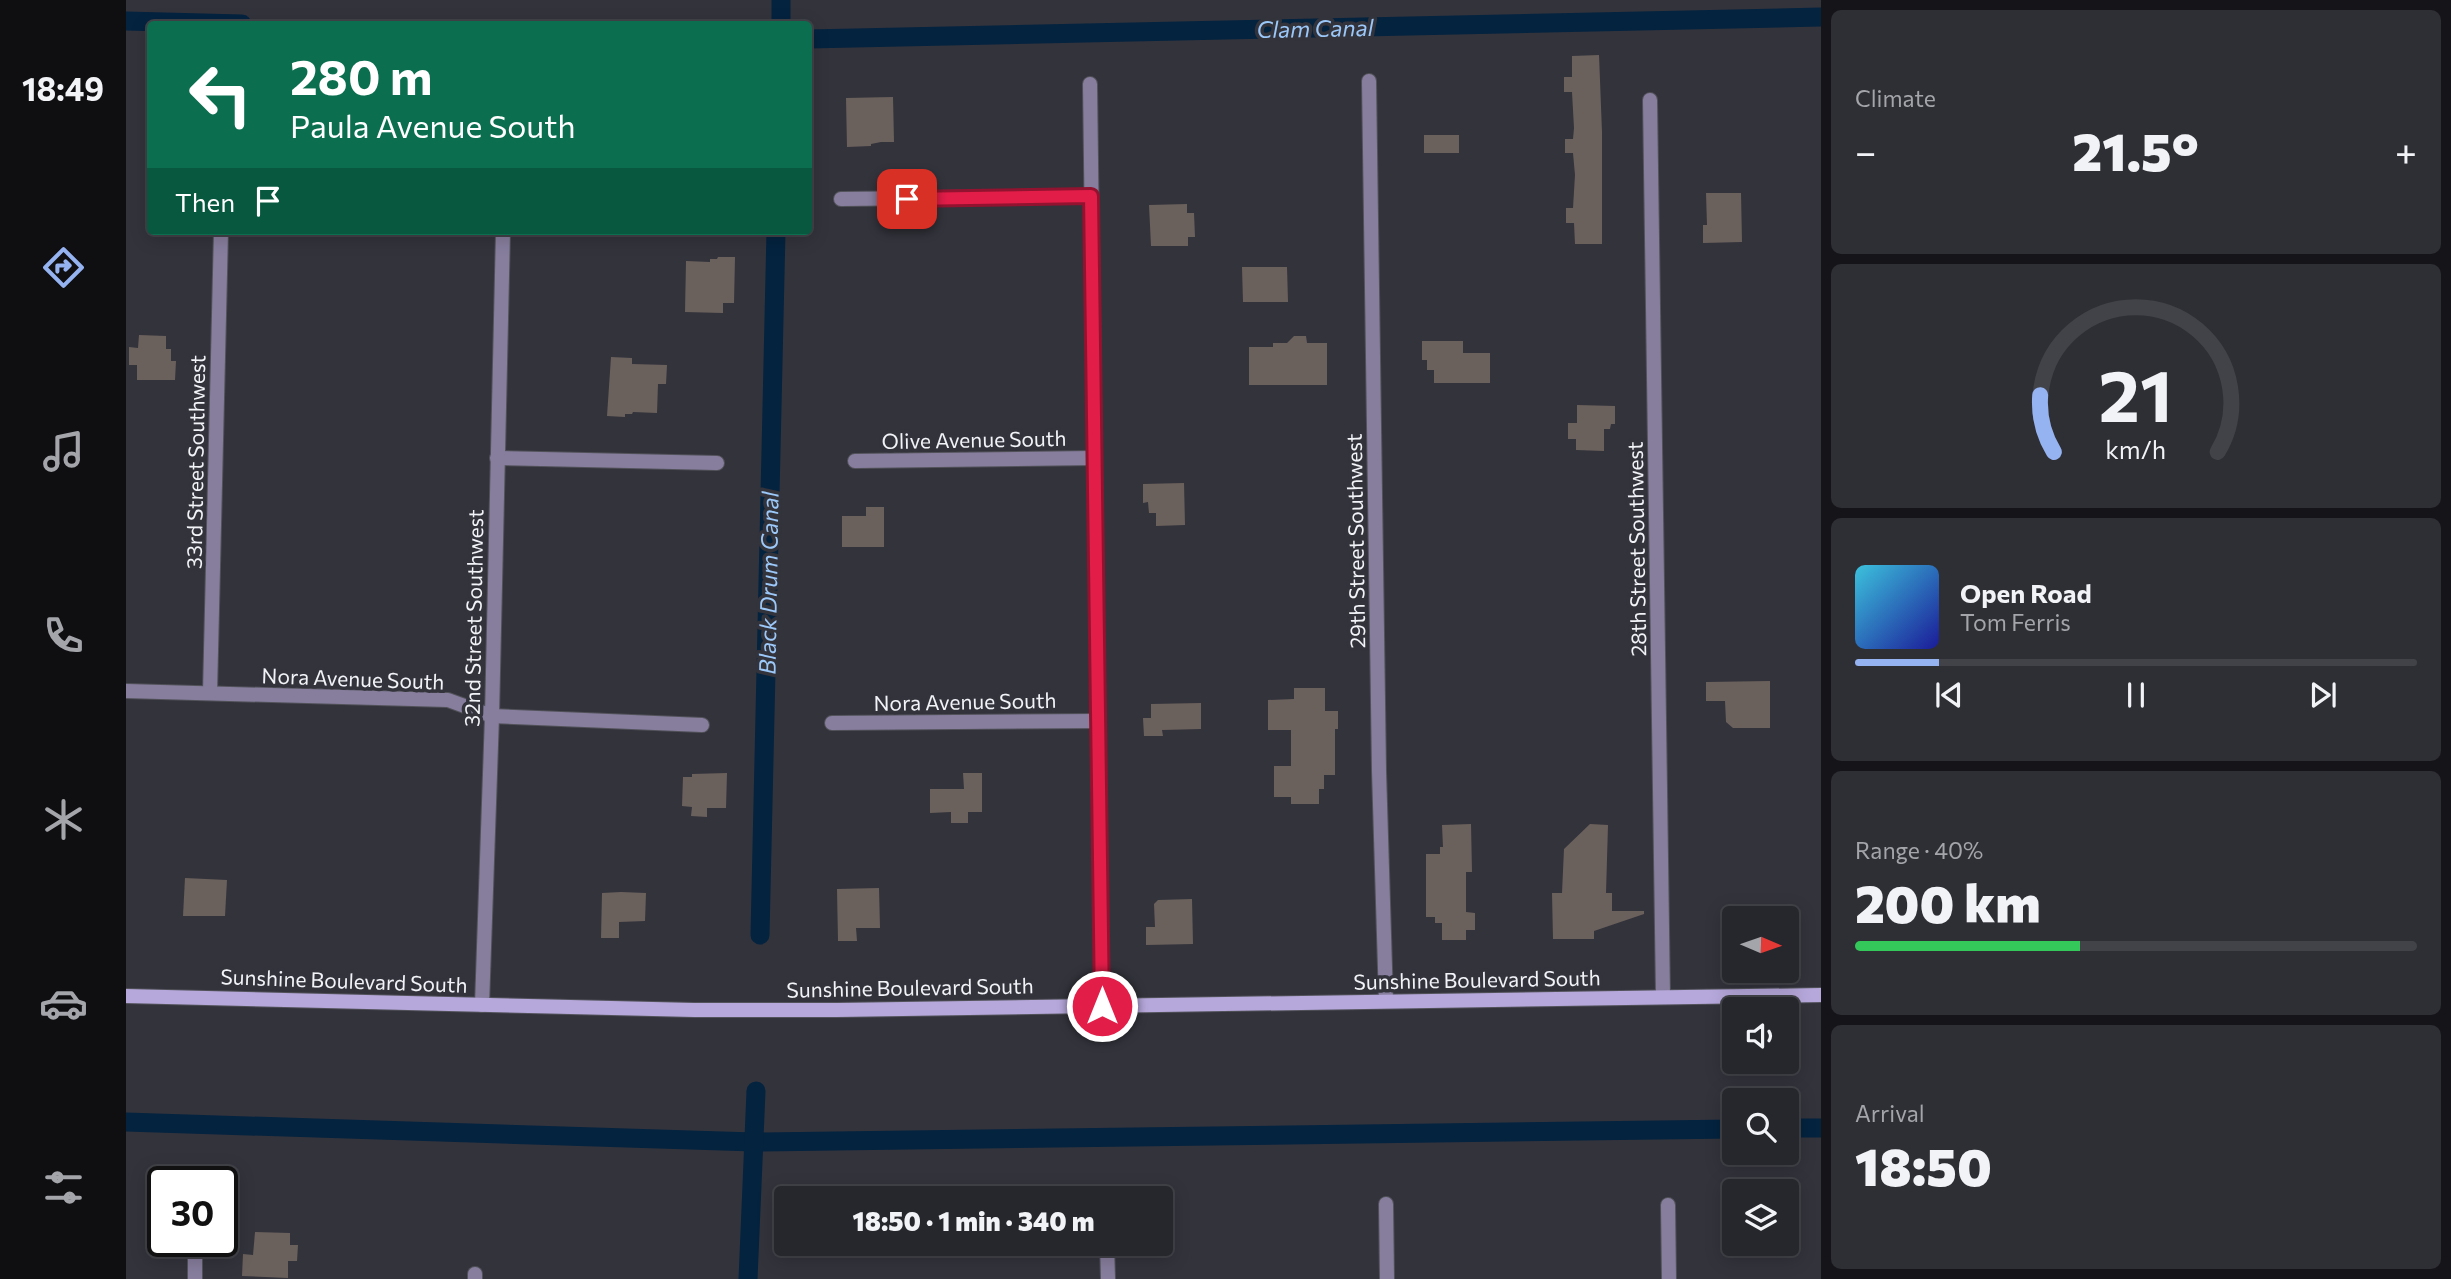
<!DOCTYPE html>
<meta charset="utf-8">
<style>
:root{--surface:#26262d;--page:#2e2e35;--text:#f1f3f6;--muted:#a4a5aa;--line:#424349;--accent:#95b2f1}
body{margin:0;font-family:Commissioner,sans-serif;background:var(--page);color:var(--text);height:100vh;display:flex;flex-direction:column;font-size:26px;white-space:nowrap}
*{box-sizing:border-box;margin:0}
p{font-size:23px;color:var(--muted)}
.icon{flex:none;width:38px;height:38px;fill:none;stroke:currentColor;stroke-width:2;stroke-linecap:round;stroke-linejoin:round}
.map{position:relative;flex:1;overflow:hidden}
.details{display:flex;flex-direction:column;gap:10px;padding:10px;background:#151519;width:630px}
.details>*{flex:none}
.guide{position:absolute;left:21px;top:21px;width:665px;height:214px;border-radius:7px;box-shadow:0 4px 18px #0003,0 0 0 2px var(--line);background:#0b6e4f;color:#fff;overflow:hidden}
.needle{width:46px;rotate:92deg}
.buttons{position:absolute;left:1596px;top:906px;display:grid;gap:14px}
.buttons a{display:grid;place-items:center;width:77px;height:77px;border-radius:7px;background:var(--surface);box-shadow:0 4px 18px #0003,0 0 0 2px var(--line);font-size:35px}
.speed{position:absolute;left:21px;top:1166px;display:flex;gap:14px;font-size:35px;font-weight:700;text-align:center}
.speed>*{display:grid;place-content:center;width:91px;height:91px;border-radius:50%;background:var(--surface);box-shadow:0 4px 18px #0003,0 0 0 2px var(--line);line-height:1}
.speed .limit{border:4px solid #111;border-radius:10px;background:#fff;color:#111}
.pin{position:absolute;display:grid;place-items:center;width:60px;height:60px;color:#fff;margin:-30px;border-radius:14px;box-shadow:0 4px 10px #0006}
.me{position:absolute;width:77px;margin:-38px;rotate:0deg;stroke-linejoin:round;filter:drop-shadow(0 0 5px #0008)}
.turn{display:flex;align-items:center;gap:24px;height:147px;padding:0 28px;font-size:32px}
.turn .icon{width:91px;height:91px;stroke-width:2.5}
.turn b{display:block;font-size:49px;line-height:60px}
.then{display:flex;align-items:center;height:66px;padding:0 28px;background:#0003;gap:14px;font-size:26px}
.big{font-size:52px;font-weight:800;line-height:1.1}
.details .widget{flex:1;display:flex;flex-direction:column;justify-content:center;gap:10px;min-width:0;padding:0 24px;border-radius:10px;background:var(--page)}
.details .dial{align-items:center;gap:0}
.dial svg{height:182px;overflow:visible;fill:none;stroke:var(--line);stroke-width:7;stroke-linecap:round;text-anchor:middle}
.dial text{fill:var(--text);stroke:none}
.song{display:flex;align-items:center;gap:21px}
.cover{width:84px;height:84px;border-radius:10px;background:linear-gradient(135deg,hsl(190 70% 55%),hsl(240 70% 35%))}
.played{height:7px;border-radius:4px;background:linear-gradient(90deg,var(--accent) 15%,var(--line) 15%)}
.keys{display:flex;justify-content:space-around;direction:ltr}
.heat{display:flex;justify-content:space-between;align-items:center;font-size:38px;direction:ltr}
.charge{height:10px;border-radius:5px;background:linear-gradient(90deg,#34c759 40%,var(--line) 0)}
.trip{position:absolute;left:648px;top:1186px;width:399px;height:70px;border-radius:7px;background:var(--surface);box-shadow:0 4px 18px #0003,0 0 0 2px var(--line);font-weight:800;line-height:70px;text-align:center}
main{display:flex;flex:1;min-height:0}
.dock{display:flex;flex-direction:column;width:126px;justify-content:space-around;align-items:center;background:#0f0f12;color:var(--muted)}
.dock .icon{width:49px;height:49px}
.dock .selected{color:var(--accent)}
.dock b{font-size:32px;color:var(--text)}
.map>svg:first-child{display:block}
.lines{fill:none;stroke-linecap:round;stroke-linejoin:round}
.canal{stroke:#04233f;stroke-width:19}
.building{fill:#6b615c}
.street-casing{stroke:#52525a;stroke-width:16}
.secondary-casing{stroke:#52525a;stroke-width:16}
.street{stroke:#877e9e;stroke-width:14}
.secondary{stroke:#b6a8db;stroke-width:14}
.route-casing{stroke:#92132f;stroke-width:18}
.route{stroke:#e11d48;stroke-width:12}
.labels{text-anchor:middle;dominant-baseline:central;stroke-width:7;stroke-linejoin:round;paint-order:stroke}
.street-label{font-size:21px;fill:#f2f3f8;stroke:#33333c}
.water-label{font-size:23px;font-style:italic;fill:#9bc8f8;stroke:#33333c}
</style>
<main>
<nav class="dock">
<b>18:49</b>
<svg class="icon selected" aria-label="directions" viewBox="0 0 24 24"><path d="M12 3l9 9-9 9-9-9zM9 14v-3h6M13 9l2 2-2 2"/></svg>
<svg class="icon" aria-label="music" viewBox="0 0 24 24"><path d="M9 18V5l10-2v13"/><circle cx="6" cy="18" r="3"/><circle cx="16" cy="16" r="3"/></svg>
<svg class="icon" aria-label="phone" viewBox="0 0 24 24"><path d="M5 4h4l2 5-3 2q2 4 5 5l2-3 5 2v4C11 20 4 13 5 4z"/></svg>
<svg class="icon" aria-label="climate" viewBox="0 0 24 24"><path d="M12 3v18M4 7l16 10M4 17L20 7"/></svg>
<svg class="icon" aria-label="car" viewBox="0 0 24 24"><path d="M5 17H2v-5l4-1 3-4h7l3 4 3 1v5h-3M9 17h6M6 11h13"/><circle cx="7" cy="17" r="2"/><circle cx="17" cy="17" r="2"/></svg>
<svg class="icon" aria-label="filters" viewBox="0 0 24 24"><path d="M4 7h16M4 17h16"/><circle cx="9" cy="7" r="2"/><circle cx="15" cy="17" r="2"/></svg>
</nav>
<div class="map">
<svg width="1695" height="1279" viewBox="0 0 1695 1279">
<rect width="100%" height="100%" fill="#33333c"/>
<g class="lines">
<g class="canal">
<path d="M0,21l116,3"/>
<path d="M655,24v-24"/>
<path d="M682,39l1013,-22"/>
<path d="M634,935l16,-704"/>
<path d="M0,1122l628,20 980,-13"/>
<path d="M1661,1128h34"/>
<path d="M622,1279l8,-188"/>
</g>
</g>
<g class="building">
<path d="M1473,55l3,77v112h-27l-1,-21h-8v-15h7l2,-33 -2,-22h-8v-14h8l1,-11 -2,-36h-8v-15h8v-21z"/>
<path d="M767,97l1,45h-13l-10,2v2l-24,1 -1,-49z"/>
<rect x="1298" y="135" width="35" height="18"/>
<path d="M1580,193h35l1,49 -39,1v-18h4z"/>
<path d="M1061,204v9h7l1,24h-7v9h-37l-2,-41z"/>
<path d="M592,257h17l-1,46h-11v10l-38,-1 1,-51 24,1v-3h7z"/>
<path d="M1116,267h45l1,35h-45z"/>
<path d="M13,335l27,1v13h5v12h5l-1,19h-38v-15h-8v-18l9,1z"/>
<path d="M1168,336h12l1,7h20v42h-78v-38h24v-4h14z"/>
<path d="M1296,341h41v12h27v30h-56v-13h-7v-10h-5z"/>
<path d="M485,357l21,1v6l35,1 -1,19h-8l-1,29 -24,-1 -1,2h-7v3l-18,-1z"/>
<path d="M1451,405l38,1v18h-4l-1,5h-6v22l-28,-1v-11h-8v-16h9z"/>
<path d="M1058,483l1,42 -29,1v-13h-7l-1,-11 -5,1v-19z"/>
<path d="M740,507h18v40h-42v-31h24z"/>
<path d="M1644,681v47h-37l-7,-6 -1,-21h-19v-19z"/>
<path d="M1168,688h31v23h13v18h-3v46h-11v14h-5v15h-28v-7h-17v-31h17v-36h-23v-30l26,-1z"/>
<path d="M1075,703v26l-39,1 1,6h-19l-1,-18h8v-14z"/>
<path d="M601,773l-1,35h-19v9l-16,-1 1,-9 -10,-1 1,-29h9v-3z"/>
<path d="M837,773h19v39h-14v11h-17v-11l-21,1v-24h34z"/>
<path d="M1345,824l1,48h-6v40l9,1v17h-9v10h-24v-17h-7v-6h-9v-63h14v-7h3l-1,-22z"/>
<path d="M1464,824l18,1 -2,68h6v18h32v3l-50,17v8h-41l-1,-46h10l2,-44z"/>
<path d="M59,878l42,2 -2,36h-42z"/>
<path d="M753,888l1,40h-24l1,13h-19l-1,-52z"/>
<path d="M495,892l25,1 -1,28 -26,1v16h-18l1,-45z"/>
<path d="M1066,899l1,45 -47,1v-18h9l-1,-23 4,-4z"/>
<path d="M129,1232l35,1v12h8l-1,16h-9v17l-46,-2 1,-22 10,1z"/>
</g>
<g class="lines">
<defs>
<g id="street">
<path d="M1243,81l10,690 7,230"/>
<path d="M964,84l12,922"/>
<path d="M1524,100l13,897"/>
<path d="M715,199l250,-3"/>
<path d="M371,458l220,5"/>
<path d="M729,461l239,-3"/>
<path d="M0,691l322,9 44,16 210,9"/>
<path d="M84,693l11,-462"/>
<path d="M706,723l267,-2"/>
<path d="M356,1005l10,-289 11,-485"/>
<path d="M1260,1204l1,75"/>
<path d="M1542,1205l1,74"/>
<path d="M981,1244l1,35"/>
<path d="M69,1279v-30"/>
<path d="M349,1279v-5"/>
</g>
<path id="secondary" d="M0,996l568,14h143l984,-15"/>
</defs>
<use href="#street" class="street-casing"/>
<use href="#secondary" class="secondary-casing"/>
<use href="#street" class="street"/>
<use href="#secondary" class="secondary"/>
</g>
<g class="lines">
<defs>
<path id="route" d="M781,199l184,-3 11,810"/>
</defs>
<use href="#route" class="route-casing"/>
<use href="#route" class="route"/>
</g>
<g class="labels">
<g class="street-label">
<text transform="translate(848 439) rotate(-1)">Olive Avenue South</text>
<text transform="translate(69 462) rotate(-89)">33rd Street Southwest</text>
<text transform="translate(1229 541) rotate(-91)">29th Street Southwest</text>
<text transform="translate(1510 549) rotate(-91)">28th Street Southwest</text>
<text transform="translate(347 618) rotate(-89)">32nd Street Southwest</text>
<text transform="translate(227 678) rotate(2)">Nora Avenue South</text>
<text transform="translate(839 701) rotate(-1)">Nora Avenue South</text>
<text transform="translate(1351 979) rotate(-1)">Sunshine Boulevard South</text>
<text transform="translate(218 980) rotate(2)">Sunshine Boulevard South</text>
<text transform="translate(784 987) rotate(-1)">Sunshine Boulevard South</text>
</g>
<g class="water-label">
<text transform="translate(1189 28) rotate(-1)">Clam Canal</text>
<text transform="translate(642 583) rotate(-89)">Black Drum Canal</text>
</g>
</g>
</svg>
<div class="buttons">
<a><svg class="needle" viewBox="-14 -14 28 28"><path d="M0-13l5 13h-10z" fill="#e53935"/><path d="M0 13l5-13h-10z" fill="#a4a5aa"/></svg></a>
<a><svg class="icon" aria-label="sound" viewBox="0 0 24 24"><path d="M4 9h4l5-4v14l-5-4H4zM17 9q2 3 0 6"/></svg></a>
<a><svg class="icon" aria-label="search" viewBox="0 0 24 24"><circle cx="10" cy="10" r="6"/><path d="M15 15l6 6"/></svg></a>
<a><svg class="icon" aria-label="layers" viewBox="0 0 24 24"><path d="M12 4l9 5-9 5-9-5zM3 14l9 5 9-5"/></svg></a>
</div>
<div class="speed"><div class="limit">30</div></div>
<div class="pin" style="left:781px;top:199px;background:#d93025"><svg class="icon" aria-label="arrive" viewBox="0 0 24 24"><path d="M6 21V4h12l-3 4 3 4H6"/></svg></div>
<svg class="me" style="left:976px;top:1006px" viewBox="-20 -20 40 40"><circle r="17" fill="#e11d48" stroke="#fff" stroke-width="3"/><path d="M0-11L8 9 0 5-8 9z" fill="#fff"/></svg>
<div class="trip">18:50 · 1 min · 340 m</div>
<div class="guide">
<div class="turn"><svg class="icon" aria-label="left" viewBox="0 0 24 24"><path d="M17 20v-9H6M10 6l-5 5 5 5"/></svg><div><b>280 m</b>Paula Avenue South</div></div>
<div class="then">Then<svg class="icon" aria-label="arrive" viewBox="0 0 24 24"><path d="M6 21V4h12l-3 4 3 4H6"/></svg></div>
</div>
</div>
<section class="details">
<div class="widget"><p>Climate</p>
<div class="heat"><a>−</a><b class="big">21.5°</b><a>+</a></div>
</div>
<div class="widget dial"><svg viewBox="0 0 100 80">
<path d="M14 69A42 42 0 1 1 86 69"/>
<path d="M14 69A42 42 0 0 1 8 44" stroke="#95b2f1"/>
<text x="50" y="56" font-size="32" font-weight="700">21</text>
<text x="50" y="72" font-size="11">km/h</text>
</svg></div>
<div class="widget">
<div class="song"><i class="cover"></i><div><b>Open Road</b><p>Tom Ferris</p></div></div>
<div class="played"></div>
<div class="keys"><svg class="icon" aria-label="previous" viewBox="0 0 24 24"><path d="M18 5L8 12l10 7zM5 5v14"/></svg><svg class="icon" aria-label="pause" viewBox="0 0 24 24"><path d="M8 5v14M16 5v14"/></svg><svg class="icon" aria-label="next" viewBox="0 0 24 24"><path d="M6 5l10 7-10 7zM19 5v14"/></svg></div>
</div>
<div class="widget"><p>Range · 40%</p><b class="big">200 km</b><div class="charge"></div></div>
<div class="widget"><p>Arrival</p><b class="big">18:50</b></div>
</section>
</main>
